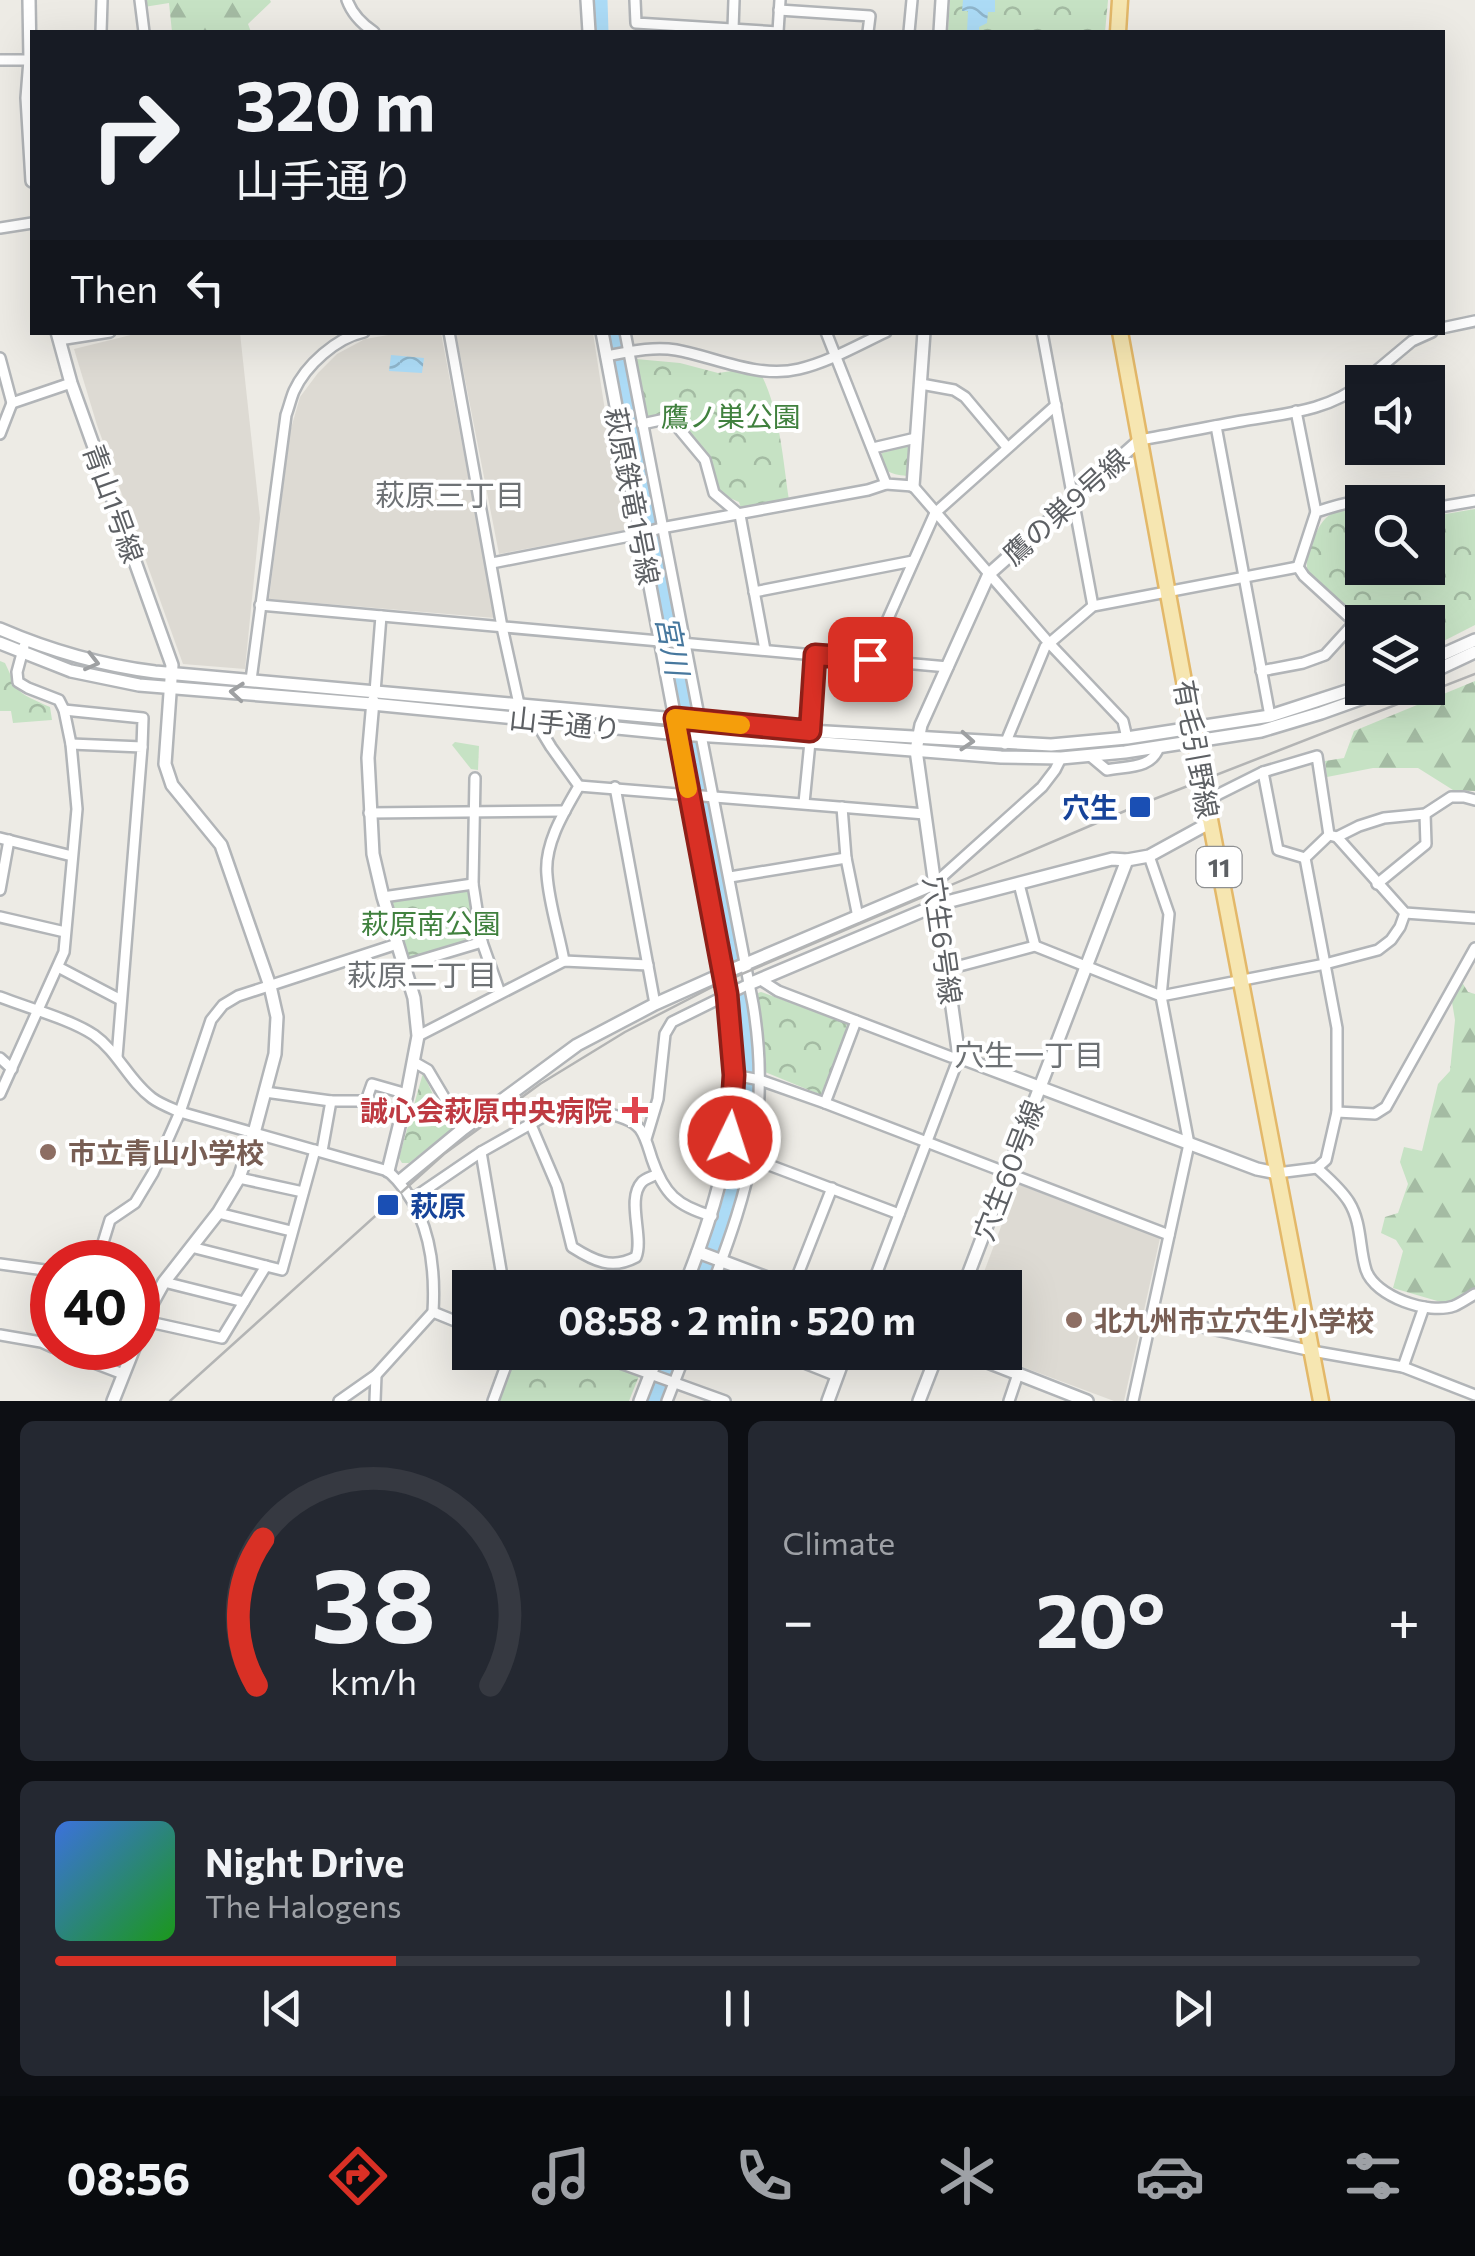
<!DOCTYPE html>
<meta charset="utf-8">
<style>
:root{--surface:#171b24;--page:#242831;--text:#f1f3f6;--muted:#9ea1a6;--line:#363941;--accent:#d93025}
body{margin:0;font-family:Commissioner,"Noto Sans JP",sans-serif;background:var(--page);color:var(--text);height:100vh;display:flex;flex-direction:column;font-size:38px;white-space:nowrap}
*{box-sizing:border-box;margin:0}
p{font-size:32px;color:var(--muted)}
.icon{flex:none;width:55px;height:55px;fill:none;stroke:currentColor;stroke-width:2;stroke-linecap:round;stroke-linejoin:round}
.map{position:relative;height:1401px;overflow:hidden}
.sheet{display:flex;flex-direction:column;gap:20px;padding:20px;background:#0d0f14;flex:1}
.sheet>*{flex:none}
.top-card{position:absolute;left:30px;top:30px;width:1415px;height:305px;border-radius:0px;box-shadow:0 10px 40px #0002;background:#171b24;color:var(--text);overflow:hidden}
.fabs{position:absolute;left:1345px;top:365px;display:grid;gap:20px}
.fabs a{display:grid;place-items:center;width:100px;height:100px;border-radius:0px;background:var(--surface);box-shadow:0 10px 40px #0002;font-size:50px}
.speed{position:absolute;left:30px;top:1240px;display:flex;gap:20px;font-size:50px;font-weight:700;text-align:center}
.speed>*{display:grid;place-content:center;width:130px;height:130px;border-radius:50%;background:var(--surface);box-shadow:0 10px 40px #0002;line-height:1}
.speed .limit{border:15px solid #d22;background:#fff;color:#111}
.pin{position:absolute;display:grid;place-items:center;width:85px;height:85px;color:#fff;margin:-42px;border-radius:20px;box-shadow:0 5px 15px #0006}
.me{position:absolute;width:110px;margin:-55px;rotate:4deg;stroke-linejoin:round;filter:drop-shadow(0 0 8px #0008)}
.turn{display:flex;align-items:center;gap:35px;height:210px;padding:0 40px;font-size:45px}
.turn .icon{width:130px;height:130px;stroke-width:2.5}
.turn b{display:block;font-size:70px;line-height:85px}
.then{display:flex;align-items:center;height:95px;padding:0 40px;background:#0003;gap:20px;font-size:38px}
.big{font-size:75px;font-weight:700;line-height:1.1}
.sheet .tile{flex:1;display:flex;flex-direction:column;justify-content:center;gap:15px;min-width:0;padding:0 35px;border-radius:15px;background:var(--page)}
.sheet .dial{align-items:center;gap:0}
.dial svg{height:260px;overflow:visible;fill:none;stroke:var(--line);stroke-width:7;stroke-linecap:round;text-anchor:middle}
.dial text{fill:var(--text);stroke:none}
.song{display:flex;align-items:center;gap:30px}
.cover{width:120px;height:120px;border-radius:15px;background:linear-gradient(135deg,hsl(220 70% 55%),hsl(120 70% 35%))}
.played{height:10px;border-radius:5px;background:linear-gradient(90deg,var(--accent) 25%,var(--line) 25%)}
.keys{display:flex;justify-content:space-around;direction:ltr}
.heat{display:flex;justify-content:space-between;align-items:center;font-size:55px;direction:ltr}
.sheet .tiles{flex:1;display:grid;gap:20px;grid-template-columns:1fr 1fr}
.tile:last-child{grid-column:span 2}
.trip{position:absolute;left:452px;top:1270px;width:570px;height:100px;border-radius:0px;background:var(--surface);box-shadow:0 10px 40px #0002;font-weight:700;line-height:100px;text-align:center}
.tab-bar{display:flex;height:160px;justify-content:space-around;align-items:center;background:#090b0e;color:var(--muted)}
.tab-bar .icon{width:70px;height:70px}
.tab-bar .current{color:var(--accent)}
.tab-bar b{font-size:45px;color:var(--text)}
.map>svg:first-child{display:block}
.education{fill:#dddad3}
.forest{fill:url(#forest-firs)}
.park{fill:url(#park-crowns)}
.water{fill:url(#water-waves)}
.lines{fill:none;stroke-linecap:round;stroke-linejoin:round}
.river{stroke:#acdbf6;stroke-width:15}
.minor-casing{stroke:#b2b5b8;stroke-width:14}
.tertiary-casing{stroke:#b2b5b8;stroke-width:16}
.primary-casing{stroke:#e3b869;stroke-width:19}
.minor{stroke:#fff;stroke-width:9}
.tertiary{stroke:#fff;stroke-width:11}
.primary{stroke:#f6e6b1;stroke-width:14}
.tram{stroke:#b3b4b4;stroke-width:2.5}
.oneway{stroke:#9ea0a2}
.route-casing{stroke:#8d1f18;stroke-width:25}
.route{stroke:#d93025;stroke-width:18}
.slow{stroke:#f59e0b;stroke-width:18}
.transit-dot{fill:#1a4fb4;stroke:#fff;stroke-width:4}
.health-dot{fill:#e0444e;stroke:#fff;stroke-width:4}
.education-dot{fill:#8d6e63;stroke:#fff;stroke-width:4}
.labels{text-anchor:middle;dominant-baseline:central;stroke-width:8;stroke-linejoin:round;paint-order:stroke}
.shield{fill:#fff;stroke:#8e9092;stroke-width:2.5}
.shield-label{font-size:25px;font-weight:bold;fill:#5d6064}
.park-label{font-size:28px;fill:#40813e;stroke:#fff}
.street-label{font-size:28px;fill:#5d6064;stroke:#fff}
.transit-label{font-size:28px;font-weight:bold;fill:#164399;stroke:#fff;text-anchor:end}
.health-label{font-size:28px;font-weight:bold;fill:#be3a42;stroke:#fff;text-anchor:end}
.education-label{font-size:28px;font-weight:bold;fill:#785e54;stroke:#fff;text-anchor:start}
.neighbourhood-label{font-size:30px;fill:#6e7275;stroke:#fff}
.water-label{font-size:30px;font-style:italic;fill:#47789e;stroke:#fff}
</style>
<div class="map">
<svg width="1475" height="1401" viewBox="0 0 1475 1401">
<defs>
<pattern id="forest-firs" width="22" height="20" patternUnits="userSpaceOnUse" patternTransform="scale(2.5)"><rect width="22" height="20" fill="#c6e2c4"/><path d="M5 1l3.5 6h-7zM16 11l3.5 6h-7z" fill="#a4bba3"/></pattern>
<pattern id="park-crowns" width="20" height="18" patternUnits="userSpaceOnUse" patternTransform="scale(2.5)"><rect width="20" height="18" fill="#c6e2c4"/><path d="M2 6a3 3 0 1 1 6 0M12 15a3 3 0 1 1 6 0" fill="none" stroke="#a4bba3"/></pattern>
<pattern id="water-waves" width="16" height="10" patternUnits="userSpaceOnUse" patternTransform="scale(2.5)"><rect width="16" height="10" fill="#acdbf6"/><path d="M0 5q4-4 8 0t8 0" fill="none" stroke="#8fb5cb"/></pattern>
</defs>
<rect width="100%" height="100%" fill="#edebe5"/>
<g class="education">
<path d="M143,332l97,1 20,185 -15,151 -62,-5 -86,-239 -23,-76z"/>
<path d="M400,333h41l54,285 -226,-19 21,-167 10,-35 18,-24 19,-19 28,-15z"/>
<path d="M456,333h137l15,97 20,100 -129,24z"/>
<path d="M1017,1184l143,54 -36,163h-10l-129,-48 20,-1v-64h-27z"/>
</g>
<g class="forest">
<path d="M143,0h127l1,2 -23,22 3,8h-79l-3,-29 -25,4z"/>
<path d="M1475,681v110l-22,-1 -35,-22h-45l-46,9 -2,-16 19,-3 10,-27z"/>
<path d="M1460,979l8,13 7,2v297l-24,14 -58,-17 10,-37 -7,-11 -15,-7 4,-16 13,-4 10,-29 -8,-22 4,-15 18,4 16,-67 12,-13 5,-51 -5,-30z"/>
</g>
<g class="park">
<path d="M950,0h158l-3,32h-157z"/>
<path d="M636,359l44,4 38,10 14,-2 30,5c18,37 21,84 27,124l-48,8 -2,-6 -21,-9 -8,-33 -37,-45 -27,2z"/>
<path d="M912,443l-5,33c-18,-2 -25,-4 -25,-23l8,-2 4,-5z"/>
<path d="M1362,506v62h66v-51l47,-8v116l-47,24v-27h-64l-56,-49c-3,-12 0,-20 5,-32 10,-27 20,-32 49,-35z"/>
<path d="M0,661l5,2c15,32 11,29 45,44l2,13 -39,3 -2,-12h-11z"/>
<path d="M455,742l24,4 -1,24 -7,-1 -19,-24z"/>
<path d="M470,889l8,50 -72,20 -14,-60z"/>
<path d="M761,992l88,32 1,3 -25,66 -4,2 -56,-23 -8,-75 1,-4z"/>
<path d="M423,1073l13,28 19,26 -46,36h-7l-3,-5z"/>
<path d="M521,1353l78,10 40,13 -10,25h-131l18,-45z"/>
</g>
<g class="water">
<path d="M963,0h32v12h-7l-1,11 -8,4v5h-12l1,-21h-6z"/>
<path d="M391,355l33,3 -2,15 -33,-2z"/>
</g>
<g class="lines">
<g class="river">
<path d="M600,0l1,32"/>
<path d="M613,332l73,367 3,43 20,79 25,137"/>
<path d="M699,1288c25,-65 50,-130 52,-201 1,-31 -4,-61 -9,-91"/>
<path d="M656,1401l18,-49"/>
</g>
<defs>
<g id="minor">
<path d="M140,0l4,32"/>
<path d="M347,0c5,14 15,24 27,32"/>
<path d="M635,0l1,23 142,9"/>
<path d="M779,10l91,6 -2,16"/>
<path d="M733,29l1,-29"/>
<path d="M101,32l1,-32"/>
<path d="M778,32l2,-32"/>
<path d="M909,32l3,-32"/>
<path d="M0,60h32"/>
<path d="M0,228l32,-5"/>
<path d="M1442,328l33,-7"/>
<path d="M449,332l53,295 17,77"/>
<path d="M625,332l75,389"/>
<path d="M826,332l60,152 27,2 136,157 74,78 4,17"/>
<path d="M1042,332l51,274"/>
<path d="M59,340l51,-8"/>
<path d="M606,356c22,-4 47,-10 70,-6 39,7 82,29 123,19 30,-7 59,-24 87,-37"/>
<path d="M0,358l12,45 59,-20"/>
<path d="M1363,382l49,-41 20,-9"/>
<path d="M921,384l33,6 11,7 42,50"/>
<path d="M1296,411l20,101"/>
<path d="M642,424l28,-6 35,42 9,33 26,22 25,135"/>
<path d="M1216,426l54,290"/>
<path d="M0,434l12,-31"/>
<path d="M1140,440c34,-6 68,-13 102,-19 40,-7 88,-10 120,-38"/>
<path d="M873,448l43,-10"/>
<path d="M1428,509l47,-8"/>
<path d="M492,563l148,-29 21,-6 207,-38 18,-6"/>
<path d="M1298,567l18,-55c28,-9 55,-17 84,-10"/>
<path d="M1298,567l6,9 58,53"/>
<path d="M754,592l159,-31"/>
<path d="M260,605l688,62"/>
<path d="M870,659l65,-146 121,-108"/>
<path d="M1261,671l42,-8 22,-8 30,-33"/>
<path d="M251,680l35,-265c3,-8 5,-17 8,-24 12,-26 42,-53 70,-59"/>
<path d="M375,692l6,-76"/>
<path d="M64,710l79,8 -1,29"/>
<path d="M534,719l17,28 28,39c-15,26 -35,58 -32,89 2,29 12,58 17,86"/>
<path d="M809,731l6,-76"/>
<path d="M701,735l52,269c18,109 -3,183 -42,284"/>
<path d="M71,744l71,3 -25,310"/>
<path d="M1005,744l40,-97 48,-41 205,-39"/>
<path d="M1089,755l18,15c20,-4 45,-1 52,-23"/>
<path d="M1263,772l15,78 27,8"/>
<path d="M475,778l-2,106 9,58 18,51"/>
<path d="M579,786l346,28"/>
<path d="M615,787l40,217"/>
<path d="M1207,800l56,-28 54,-16 12,79 8,2 68,76 70,5"/>
<path d="M804,803l6,-61"/>
<path d="M842,807l4,51 12,59"/>
<path d="M369,813l196,-2"/>
<path d="M1337,837l22,-11 25,-8 41,-4 26,-17h13l11,3"/>
<path d="M0,838l72,18"/>
<path d="M730,877l116,-19"/>
<path d="M934,884l108,-97 13,-17 6,-12"/>
<path d="M1019,884l16,62"/>
<path d="M1377,884l49,-40 -1,-30"/>
<path d="M0,890l9,-50"/>
<path d="M383,897l90,-13"/>
<path d="M0,917l65,15"/>
<path d="M405,965l77,-23"/>
<path d="M58,967l63,33"/>
<path d="M948,969l87,-23 126,50 164,-32 53,-14 13,-10 9,-13 5,-14"/>
<path d="M763,979l1,3 14,9 173,66h8l-88,231"/>
<path d="M0,997c28,11 70,22 94,38 24,17 35,46 58,63 8,6 19,10 28,14l208,59c40,36 48,90 45,141l-57,63 -37,26"/>
<path d="M418,1036l146,-75 84,4"/>
<path d="M0,1058l12,11"/>
<path d="M414,1062l14,8 35,59"/>
<path d="M734,1075l26,5 65,23 344,132"/>
<path d="M265,1092l66,9h35l6,-17 35,10"/>
<path d="M0,1094l64,-142 13,-143 -6,-65 -7,-34 -5,-10 -31,-12 -10,-6 -1,-10 7,-26"/>
<path d="M825,1103l31,-82"/>
<path d="M1337,1112l38,2 11,-7 89,-159"/>
<path d="M531,1125l26,61 15,61c22,14 40,23 64,10 8,-20 -10,-58 6,-75 4,-4 10,-5 15,-8"/>
<path d="M646,1139l12,-40 7,-65 7,-12 77,-38"/>
<path d="M322,1151l9,-50"/>
<path d="M481,1152l23,136"/>
<path d="M753,1159l146,55"/>
<path d="M1317,1168c11,10 24,21 32,34 13,21 10,46 17,68 9,27 63,45 88,36 7,-3 14,-8 21,-12"/>
<path d="M1277,1173l40,-5 9,-8 11,-48v-84l-32,-170 24,-23"/>
<path d="M239,1178l64,14"/>
<path d="M412,1199l69,-47 76,-43c19,-3 70,4 83,20 6,8 9,21 12,30 12,35 25,47 60,57"/>
<path d="M218,1213l73,18"/>
<path d="M191,1247l75,19"/>
<path d="M97,1262l13,-42 25,-17 18,-30 27,-61 31,-92 12,-15 15,-9 159,-52"/>
<path d="M0,1264l52,7"/>
<path d="M164,1282l80,20"/>
<path d="M793,1287l39,-99"/>
<path d="M433,1312l37,15"/>
<path d="M1152,1316l160,35 91,16 72,28"/>
<path d="M145,1321l77,17 44,-72 16,4 33,-120"/>
<path d="M0,1335l41,7 11,5"/>
<path d="M55,1348l68,26"/>
<path d="M570,1352l36,6 119,43"/>
<path d="M777,1352l60,24"/>
<path d="M1403,1367l21,-60"/>
<path d="M375,1401l1,-26"/>
<path d="M493,1401l18,-49"/>
<path d="M667,1401l19,-49"/>
<path d="M1009,1401l9,-27"/>
<path d="M1133,1401l56,-257 -28,-148 8,-82 -20,-58"/>
</g>
<g id="tertiary">
<path d="M29,0l1,60 -3,38 5,83"/>
<path d="M587,0l2,32"/>
<path d="M940,32l2,-32"/>
<path d="M57,332l14,51 101,282 -7,99 7,21 49,60 49,141 7,31 -2,37 -21,79 -15,45 -21,35 -54,69 -15,27 -11,30"/>
<path d="M602,332l125,662c3,28 8,57 7,85 -2,75 -22,139 -50,209"/>
<path d="M1140,440l-151,134 -68,151 -5,25 43,307 298,112 20,4"/>
<path d="M913,486l11,-154"/>
<path d="M0,629c51,22 100,36 155,43l654,59 242,14 76,-7 143,-22 92,-30"/>
<path d="M0,643l71,28 68,14 233,19 306,30 132,8 191,15 60,1 64,-6 136,-21 60,-18 70,-25"/>
<path d="M1428,661l47,-21"/>
<path d="M1428,674l47,-22"/>
<path d="M373,701l-5,57 5,96 10,43 31,101 4,38 -11,58 -19,77"/>
<path d="M749,984l190,-80 173,-45 15,1"/>
<path d="M400,1181l63,-52 114,-84 78,-41 67,-30 212,-90"/>
<path d="M698,1252l96,36"/>
<path d="M963,1288l164,-428 22,-4 62,-34"/>
<path d="M962,1352l125,49"/>
<path d="M113,1401l21,-53"/>
<path d="M640,1401l19,-49"/>
<path d="M828,1401l18,-49"/>
<path d="M919,1401l19,-49"/>
</g>
<g id="primary">
<path d="M1118,32l2,-32"/>
<path d="M1120,332l75,409 126,660"/>
</g>
</defs>
<use href="#minor" class="minor-casing"/>
<use href="#tertiary" class="tertiary-casing"/>
<use href="#primary" class="primary-casing"/>
<use href="#minor" class="minor"/>
<use href="#tertiary" class="tertiary"/>
<use href="#primary" class="primary"/>
<path class="tram" d="M170,1401l274,-247 96,-70 85,-52 91,-47 423,-180 336,-131"/>
</g>
<defs><path id="oneway-chevron" d="M-2-3.5L2.5 0L-2 3.5" fill="none" stroke-width="1.6" stroke-linecap="round" stroke-linejoin="round" transform="scale(2.5)"/></defs>
<g class="oneway">
<use href="#oneway-chevron" transform="translate(92 662) rotate(14)"/>
<use href="#oneway-chevron" transform="translate(237 692) rotate(-175)"/>
<use href="#oneway-chevron" transform="translate(967 741) rotate(4)"/>
</g>
<g class="lines">
<defs>
<path id="route" d="M730,1138l4,-63 -7,-81 -52,-276 135,13 5,-76 55,4"/>
</defs>
<use href="#route" class="route-casing"/>
<use href="#route" class="route"/>
<path class="slow" d="M688,789l-13,-71 66,7"/>
</g>
<g class="transit-dot">
<rect x="1128" y="795" width="24" height="24" rx="5"/>
<rect x="376" y="1193" width="24" height="24" rx="5"/>
</g>
<path class="health-dot" d="M630 1095h10v10h10v10h-10v10h-10v-10h-10v-10h10z"/>
<g class="education-dot">
<circle cx="48" cy="1152" r="10"/>
<circle cx="1074" cy="1320" r="10"/>
</g>
<g class="labels">
<rect class="shield" x="1196.5" y="847" width="45" height="40" rx="8"/>
<g class="shield-label">
<text x="1219" y="867">11</text>
</g>
<g class="park-label">
<text x="731" y="416">鷹ノ巣公園</text>
<text x="431" y="923">萩原南公園</text>
</g>
<g class="street-label">
<text transform="translate(633 496) rotate(79)">萩原鉄竜1号線</text>
<text transform="translate(114 503) rotate(70)">青山1号線</text>
<text transform="translate(1065 506) rotate(-42)">鷹の巣9号線</text>
<text transform="translate(565 723) rotate(6)">山手通り</text>
<text transform="translate(1197 749) rotate(80)">有毛引野線</text>
<text transform="translate(943 940) rotate(82)">穴生6号線</text>
<text transform="translate(1008 1170) rotate(-69)">穴生60号線</text>
</g>
<g class="transit-label">
<text x="1118" y="807">穴生</text>
<text x="410" y="1205" text-anchor="start">萩原</text>
</g>
<g class="health-label">
<text x="612" y="1110">誠心会萩原中央病院</text>
</g>
<g class="education-label">
<text x="68" y="1152">市立青山小学校</text>
<text x="1094" y="1320">北九州市立穴生小学校</text>
</g>
<g class="neighbourhood-label">
<text x="450" y="493">萩原三丁目</text>
<text x="422" y="973">萩原二丁目</text>
<text x="1029" y="1053">穴生一丁目</text>
</g>
<g class="water-label">
<text transform="translate(674 645) rotate(79)">宮川</text>
</g>
</g>
</svg>
<div class="fabs">
<a><svg class="icon" aria-label="sound" viewBox="0 0 24 24"><path d="M4 9h4l5-4v14l-5-4H4zM17 9q2 3 0 6"/></svg></a>
<a><svg class="icon" aria-label="search" viewBox="0 0 24 24"><circle cx="10" cy="10" r="6"/><path d="M15 15l6 6"/></svg></a>
<a><svg class="icon" aria-label="layers" viewBox="0 0 24 24"><path d="M12 4l9 5-9 5-9-5zM3 14l9 5 9-5"/></svg></a>
</div>
<div class="speed"><div class="limit">40</div></div>
<div class="pin" style="left:870px;top:659px;background:#d93025"><svg class="icon" aria-label="arrive" viewBox="0 0 24 24"><path d="M6 21V4h12l-3 4 3 4H6"/></svg></div>
<svg class="me" style="left:730px;top:1138px" viewBox="-20 -20 40 40"><circle r="17" fill="#d93025" stroke="#fff" stroke-width="3"/><path d="M0-11L8 9 0 5-8 9z" fill="#fff"/></svg>
<div class="trip">08:58 · 2 min · 520 m</div>
<div class="top-card">
<div class="turn"><svg class="icon" aria-label="right" viewBox="0 0 24 24"><path d="M7 20v-9h11M14 6l5 5-5 5"/></svg><div><b>320 m</b>山手通り</div></div>
<div class="then">Then<svg class="icon" aria-label="left" viewBox="0 0 24 24"><path d="M17 20v-9H6M10 6l-5 5 5 5"/></svg></div>
</div>
</div>
<section class="sheet">
<div class="tiles">
<div class="tile dial"><svg viewBox="0 0 100 80">
<path d="M14 69A42 42 0 1 1 86 69"/>
<path d="M14 69A42 42 0 0 1 16 24" stroke="#d93025"/>
<text x="50" y="56" font-size="32" font-weight="700">38</text>
<text x="50" y="72" font-size="11">km/h</text>
</svg></div>
<div class="tile"><p>Climate</p>
<div class="heat"><a>−</a><b class="big">20°</b><a>+</a></div>
</div>
<div class="tile">
<div class="song"><i class="cover"></i><div><b>Night Drive</b><p>The Halogens</p></div></div>
<div class="played"></div>
<div class="keys"><svg class="icon" aria-label="previous" viewBox="0 0 24 24"><path d="M18 5L8 12l10 7zM5 5v14"/></svg><svg class="icon" aria-label="pause" viewBox="0 0 24 24"><path d="M8 5v14M16 5v14"/></svg><svg class="icon" aria-label="next" viewBox="0 0 24 24"><path d="M6 5l10 7-10 7zM19 5v14"/></svg></div>
</div>
</div>
</section>
<nav class="tab-bar">
<b>08:56</b>
<svg class="icon current" aria-label="directions" viewBox="0 0 24 24"><path d="M12 3l9 9-9 9-9-9zM9 14v-3h6M13 9l2 2-2 2"/></svg>
<svg class="icon" aria-label="music" viewBox="0 0 24 24"><path d="M9 18V5l10-2v13"/><circle cx="6" cy="18" r="3"/><circle cx="16" cy="16" r="3"/></svg>
<svg class="icon" aria-label="phone" viewBox="0 0 24 24"><path d="M5 4h4l2 5-3 2q2 4 5 5l2-3 5 2v4C11 20 4 13 5 4z"/></svg>
<svg class="icon" aria-label="climate" viewBox="0 0 24 24"><path d="M12 3v18M4 7l16 10M4 17L20 7"/></svg>
<svg class="icon" aria-label="car" viewBox="0 0 24 24"><path d="M5 17H2v-5l4-1 3-4h7l3 4 3 1v5h-3M9 17h6M6 11h13"/><circle cx="7" cy="17" r="2"/><circle cx="17" cy="17" r="2"/></svg>
<svg class="icon" aria-label="filters" viewBox="0 0 24 24"><path d="M4 7h16M4 17h16"/><circle cx="9" cy="7" r="2"/><circle cx="15" cy="17" r="2"/></svg>
</nav>
